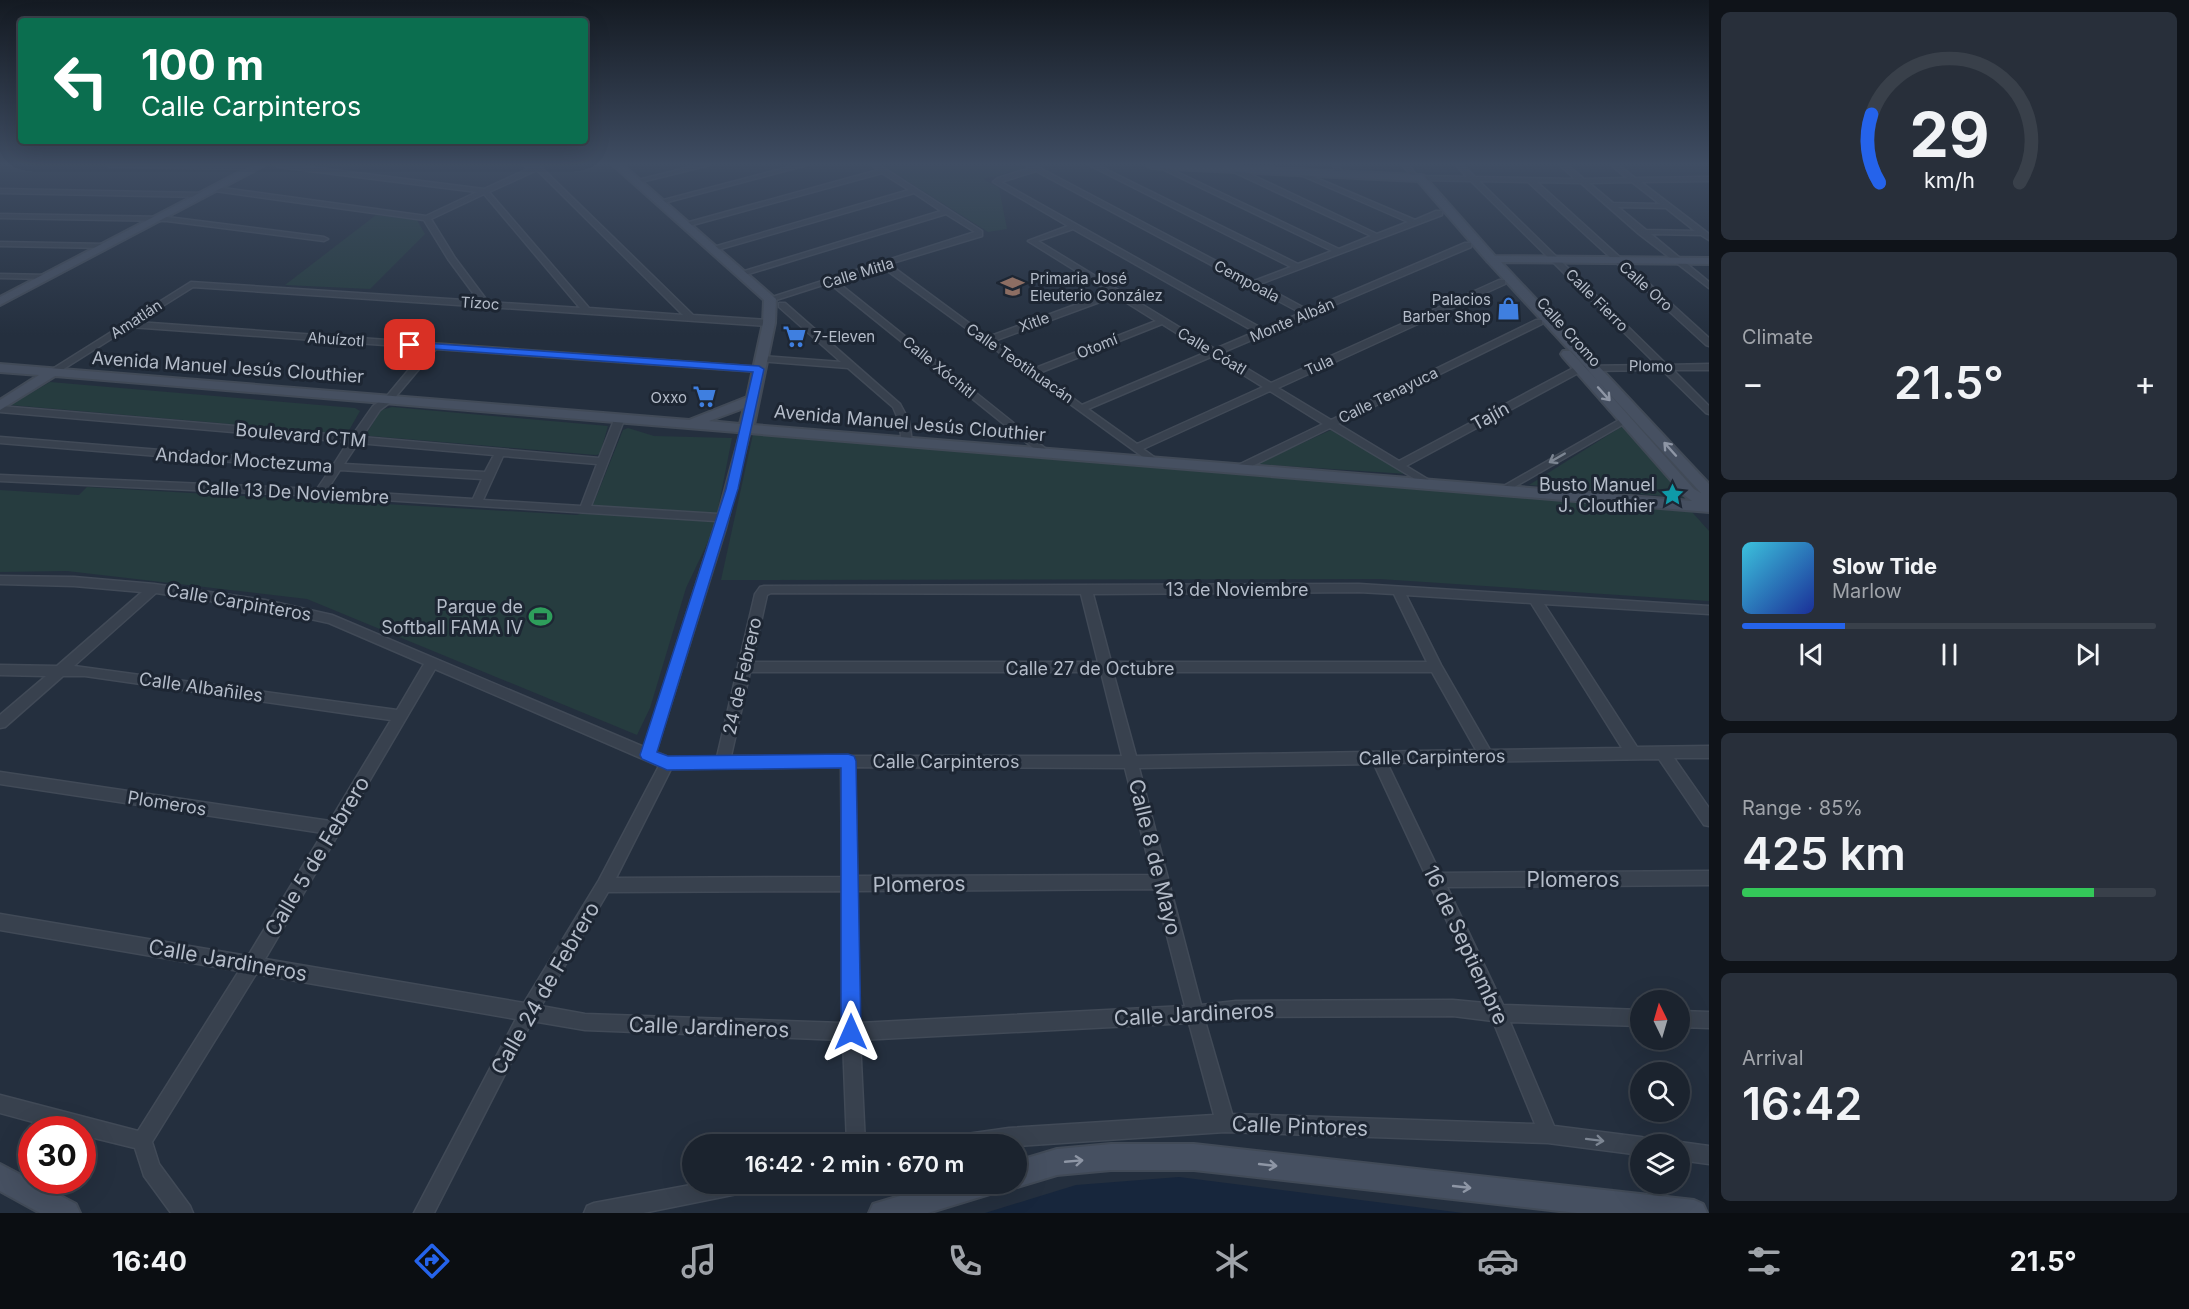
<!DOCTYPE html>
<meta charset="utf-8">
<style>
:root{--surface:#1b232e;--page:#282f3a;--text:#f1f3f6;--muted:#a0a4aa;--line:#39404a;--accent:#2563eb}
body{margin:0;font-family:Inter,sans-serif;background:var(--page);color:var(--text);height:100vh;display:flex;flex-direction:column;font-size:22px;white-space:nowrap}
*{box-sizing:border-box;margin:0}
p{font-size:20px;color:var(--muted)}
.icon{flex:none;width:33px;height:33px;fill:none;stroke:currentColor;stroke-width:2;stroke-linecap:round;stroke-linejoin:round}
.map{position:relative;flex:1;overflow:hidden}
.details{display:flex;flex-direction:column;gap:12px;padding:12px;background:#0f1319;width:480px}
.details>*{flex:none}
.top-card{position:absolute;left:18px;top:18px;width:570px;height:126px;border-radius:6px;box-shadow:0 6px 24px #0002,0 0 0 2px var(--line);background:#0b6e4f;color:#fff;overflow:hidden}
.needle{width:39px;rotate:355deg}
.buttons{position:absolute;left:1630px;top:990px;display:grid;gap:12px}
.buttons a{display:grid;place-items:center;width:60px;height:60px;border-radius:50%;background:var(--surface);box-shadow:0 6px 24px #0002,0 0 0 2px var(--line);font-size:30px}
.speed{position:absolute;left:18px;top:1116px;display:flex;gap:12px;font-size:30px;font-weight:700;text-align:center}
.speed>*{display:grid;place-content:center;width:78px;height:78px;border-radius:50%;background:var(--surface);box-shadow:0 6px 24px #0002,0 0 0 2px var(--line);line-height:1}
.speed .limit{border:9px solid #d22;background:#fff;color:#111}
.pin{position:absolute;display:grid;place-items:center;width:51px;height:51px;color:#fff;margin:-26px;border-radius:12px;box-shadow:0 3px 9px #0006}
.me{position:absolute;width:66px;margin:-33px;rotate:0deg;stroke-linejoin:round;filter:drop-shadow(0 0 4px #0008)}
.turn{display:flex;align-items:center;gap:21px;height:126px;padding:0 24px;font-size:27px}
.turn .icon{width:78px;height:78px;stroke-width:2.5}
.turn b{display:block;font-size:42px;line-height:51px}
.big{font-size:45px;font-weight:600;line-height:1.1}
.details .widget{flex:1;display:flex;flex-direction:column;justify-content:center;gap:9px;min-width:0;padding:0 21px;border-radius:9px;background:var(--page)}
.details .dial{align-items:center;gap:0}
.dial svg{height:156px;overflow:visible;fill:none;stroke:var(--line);stroke-width:7;stroke-linecap:round;text-anchor:middle}
.dial text{fill:var(--text);stroke:none}
.song{display:flex;align-items:center;gap:18px}
.cover{width:72px;height:72px;border-radius:9px;background:linear-gradient(135deg,hsl(190 70% 55%),hsl(230 70% 35%))}
.played{height:6px;border-radius:3px;background:linear-gradient(90deg,var(--accent) 25%,var(--line) 25%)}
.keys{display:flex;justify-content:space-around;direction:ltr}
.heat{display:flex;justify-content:space-between;align-items:center;font-size:33px;direction:ltr}
.charge{height:9px;border-radius:4px;background:linear-gradient(90deg,#34c759 85%,var(--line) 0)}
.trip{position:absolute;left:682px;top:1134px;width:345px;height:60px;border-radius:30px;background:var(--surface);box-shadow:0 6px 24px #0002,0 0 0 2px var(--line);font-weight:600;line-height:60px;text-align:center}
.tabs{display:flex;height:96px;justify-content:space-around;align-items:center;background:#0b0e12;color:var(--muted)}
.tabs .icon{width:42px;height:42px}
.tabs .active{color:var(--accent)}
.tabs b{font-size:27px;color:var(--text)}
main{display:flex;flex:1;min-height:0}
.map>svg:first-child{display:block}
.green{fill:#263c3f}
.water{fill:#17263c}
.lines{fill:none;stroke-linecap:round;stroke-linejoin:round}
.street-casing{stroke:#414a57;stroke-width:3}
.secondary-casing{stroke:#414a57;stroke-width:4}
.street{fill:#38414e;fill-rule:evenodd}
.secondary{fill:#465061;fill-rule:evenodd}
.oneway{stroke:#8e96a5}
.oneway2{stroke:#7c8592}
.route{fill:#2563eb;stroke:#184099;stroke-width:1.5}
.labels{text-anchor:middle;dominant-baseline:central;stroke-width:6;stroke-linejoin:round;paint-order:stroke}
.far-street-label{font-size:15px;fill:#b4bcc9;stroke:#1d2633}
.far-poi-label{font-size:15px;fill:#b4bcc9;stroke:#1d2633;text-anchor:start}
.street-label{font-size:18px;fill:#b4bcc9;stroke:#1d2633}
.poi-label{font-size:18px;fill:#b4bcc9;stroke:#1d2633;text-anchor:end}
.near-street-label{font-size:21px;fill:#b4bcc9;stroke:#1d2633}
</style>
<main>
<div class="map">
<svg width="1709" height="1213" viewBox="0 0 1709 1213">
<rect width="100%" height="100%" fill="#242f3e"/>
<g class="green">
<path d="M882,165h137l7,3 -43,11 16,9 8,41 -19,3z"/>
<path d="M376,215l41,5 8,14 -55,55 -85,-4z"/>
<path d="M50,382l305,26 5,3 -12,21 -4,2 -334,-29z"/>
<path d="M392,407l216,19 -8,28 -4,1 -226,-19 -3,-3 14,-23z"/>
<path d="M1624,425l64,73 -159,-13z"/>
<path d="M628,428l26,8 78,2 -18,91 -28,59 -36,120 -13,27 -330,-136 -240,-28 -67,1v-82l79,5 8,-8 490,28 14,-5 32,-80z"/>
<path d="M1331,430l76,44 -151,-10z"/>
<path d="M753,434l939,78 17,19v70l-329,-22 -659,1z"/>
</g>
<path class="water" d="M1179,1177l284,36h-478l91,-28z"/>
<g class="lines">
<defs>
<g id="street">
<path d="M107,165h148l4,2 -3,2 -146,-2z"/>
<path d="M275,165h19l190,24 46,-21 -8,-3 18,1 153,149 76,5 4,3 -4,3 -576,-39 -56,35 625,45v4l-3,1 -323,-23 -44,52 -12,9 -18,27 237,21 15,-38 5,-3 5,3 -33,86 127,8 23,-85 5,-3 3,1 2,2 -25,99 -70,224 12,5h49l38,-163 5,-7 4,-1 595,-2 350,22v8l-165,-10 93,143 72,-1v12h-35l35,50v18l-5,-1 -45,-66 -272,4 53,110 269,-2v14l-262,2 56,118 138,5v16l-131,-4 44,104 87,11 7,2 2,5h-9v11l-93,-12 -323,-11 -208,14 -66,-2 2,-7 7,-2 49,-7 205,-13 -25,-92 -329,17 5,104h-18l-4,-104 -258,-10 -53,-9 -98,192h-20l102,-194 -260,-45 -104,168 7,22 31,42 3,7h-22l-27,-37 -9,-28 -53,-13v-5h-19l-63,-17v-18l138,36 101,-160 -239,-41v-16l248,42 75,-123 -323,-49v-12l330,49 61,-101 -306,-44h-22l-58,51 -5,1v-13l46,-39 -46,-1v-10l57,1 85,-74 -68,-6 -74,-2v-8l74,1 80,7 111,16 67,15 312,132 70,-219 2,-7 -396,-25 -320,-15v-6l317,14 13,-19 -330,-27v-6l334,27 14,-22 -348,-30v-6l352,30 21,-30 13,-9 41,-49 -297,-21 -76,48h-6l-2,-2 145,-91 288,19 -31,-42 -24,-39 -209,-29 -4,-2 4,-2 211,29 51,-24 -199,-25zM537,170l146,145 -94,-7 -100,-116zM484,194l96,114 -92,-6 -33,-44 -24,-39zM358,443l136,12 -9,17 -141,-8zM503,456l94,8 -16,42 -98,-6zM340,470l142,9 -9,20 -146,-9zM1359,592l35,2 33,68h-316l-18,-68zM156,593l109,16 64,14 95,41 -27,46 -323,-44zM771,593l310,1 17,68h-346l15,-67zM1406,595l125,8 91,145 -132,2 -49,-85zM435,669l224,97 -60,114 -75,123 -259,-44zM750,672h351l21,84h-391zM1113,672h319l44,78 -340,6zM1374,764l111,239 -32,-3 -217,1 -35,4 -62,-237zM841,767l1,110 -226,1 55,-109zM855,767l270,1 27,107 -295,1zM1155,889l30,117 -326,17 -2,-132zM842,891v132l-257,-9 -44,-8 67,-114zM1453,1016l40,5 42,103 -303,-10 -27,-93 31,-4z"/>
<path d="M698,165h12l-73,18 -3,-2z"/>
<path d="M796,165h11l-147,39 -4,-2z"/>
<path d="M871,165h8l103,66v5l-93,28 99,73 122,-45 -82,-51 40,-15 -75,-44 5,-4 32,-10 -4,-3h8l220,116 37,-14 -202,-102h8l201,99 34,-13 -178,-86h8l177,84 32,-13 -144,-67 -2,-4h6l146,69 31,-12 -112,-49v-2h4l115,49 21,-9h6v4l-182,69 48,26 157,-67h6v4l-250,106 50,30 228,-103h6v4l-227,104 53,32 205,-100h6v4l-204,100 61,37 178,-95 80,-1 -186,-184 -50,-1 -9,-3 -9,-12h6l7,10 5,1 46,1 -11,-12h7l12,12 100,2 -15,-14h7l17,14 43,-1 -16,-13h7l17,13 74,-1v4l-68,1 68,52v6l-8,-5 -50,-1 58,48v6l-70,-54 -58,-51 -44,-1 172,156v8l-3,-1 -178,-163 -49,-1 188,184 42,-1v6h-36l36,36v8l-3,-1 -44,-43 -80,1 -176,95 28,17 1,2 -1,2 -4,1 -100,-60 -88,43h-8l-1,-2 1,-2 89,-43 -53,-33 -127,58 15,11 1,2 -1,2 -4,1 -272,-198 -46,14 215,172 -1,2h-8l-213,-172 -56,18 -7,-2 209,-67 -29,-18 -201,61 -7,-2 203,-62 -27,-18 -197,57 -7,-2 199,-58 -27,-17 -193,53 -7,-2 196,-54zM1036,171l265,142 -38,16 -262,-147zM1632,182l28,22 -47,-1 -24,-20zM1618,207l48,1 29,23 -49,-1zM1073,229l182,103 -40,17 -177,-108zM1116,296l40,25 -123,48 -39,-28zM1162,324l45,28 -125,53 -43,-32zM1213,356l50,31 -126,57 -49,-35z"/>
<path d="M1333,165h6l2,10h-4z"/>
<path d="M0,189l202,4 4,2 -4,2 -202,-4z"/>
<path d="M0,214l167,3 157,20 4,2 -4,2 -157,-20 -167,-3z"/>
<path d="M0,242l106,2 4,2 -4,2 -106,-2z"/>
<path d="M0,274l48,1 4,2 -4,2 -48,-1z"/>
<path d="M779,303h6l115,101 9,17 3,21 -1,2h-8l-1,-2 -3,-21 -6,-14 -45,-39 -90,-7v-4l3,-1 80,6 -62,-55z"/>
<path d="M1626,416l5,3 -2,2 -125,72 -4,1 -5,-3z"/>
<path d="M1680,1011l29,1v16l-29,-1z"/>
<path d="M1680,1142l29,4v18l-29,-4v-16h-7z"/>
<path d="M696,1184h55l-2,7 -7,2 -99,20h-59l3,-7 7,-3z"/>
</g>
<g id="secondary">
<path d="M253,165h12l-265,140v-8z"/>
<path d="M613,165h10l153,134 -1,24 -21,102 938,76 -8,-6 -121,-138 -2,-3 2,-3h8l123,138 7,4 -213,-231 -1,-1 -69,-80 -266,-13 -5,-3h62l212,10 3,1 71,80 214,2v6l-208,-2 208,222v28l-1654,-136 -55,34v-10l39,-25 -39,-3v-8l689,56 58,-23 16,-74 1,-23zM744,408l-4,16 -31,-3z"/>
<path d="M1111,1144h83l500,56 9,4 4,9h-130l-383,-43h-83l-54,5 -40,12 -8,-3h8v-23l40,-12z"/>
<path d="M0,1164l76,40 4,9h-40l-40,-22z"/>
<path d="M940,1184h57l-4,9 -65,20h-59l4,-9z"/>
</g>
</defs>
<use href="#street" class="street-casing"/>
<use href="#secondary" class="secondary-casing"/>
<use href="#street" class="street"/>
<use href="#secondary" class="secondary"/>
</g>
<defs><path id="oneway-shaft" d="M-6 0H5M1.5-3L5.5 0L1.5 3" fill="none" stroke-width="1.6" stroke-linecap="round" stroke-linejoin="round" transform="scale(1.5)"/></defs>
<g class="oneway">
<use href="#oneway-shaft" transform="translate(1604 394) rotate(48)"/>
<use href="#oneway-shaft" transform="translate(1670 449) rotate(-132)"/>
<use href="#oneway-shaft" transform="translate(1074 1161) rotate(-5)"/>
<use href="#oneway-shaft" transform="translate(1268 1165) rotate(6)"/>
<use href="#oneway-shaft" transform="translate(1462 1187) rotate(6)"/>
</g>
<g class="oneway2">
<use href="#oneway-shaft" transform="translate(1557 458) rotate(150)"/>
<use href="#oneway-shaft" transform="translate(1595 1140) rotate(7)"/>
</g>
<linearGradient id="sky" x2="0" y2="1"><stop stop-color="#141a22"/><stop offset="0.49" stop-color="#3f4d63"/><stop offset="1" stop-color="#3f4d63" stop-opacity="0"/></linearGradient>
<rect width="1709" height="335" fill="url(#sky)"/>
<path class="route" d="M410,342l349,24 5,3 -26,120 -81,263 11,4 180,-2 6,2 2,5 5,271 -3,7 -7,3 -7,-3 -3,-7v-264l-174,2 -25,-11 -2,-4 86,-266 27,-117 -347,-25 -2,-2z"/>
<defs>
<symbol id="school-bare" viewBox="-9 -9 18 18"><path d="M0-5L7-2L0 1L-7-2ZM-4 1L0 2.5L4 1V4Q0 6-4 4Z" fill="#8d6e63" stroke="#1d2633" stroke-width="2.5" paint-order="stroke"/></symbol>
<symbol id="shop-bare" viewBox="-9 -9 18 18"><path d="M-5-2.5h2.3a2.7 3.5 0 0 1 5.4 0H5L5.5 6h-11ZM-1.5-2.5h3a1.5 2.3 0 0 0-3 0Z" fill="#3f7fe0" stroke="#1d2633" stroke-width="2.5" paint-order="stroke"/></symbol>
<symbol id="supermarket-bare" viewBox="-9 -9 18 18"><path d="M-6-5.5h2.5l.6 2H6L4.5 2H-2.5L-4.4-4H-6ZM-1.5 3.2a1.3 1.3 0 1 0 .1 0ZM3 3.2a1.3 1.3 0 1 0 .1 0Z" fill="#3f7fe0" stroke="#1d2633" stroke-width="2.5" paint-order="stroke"/></symbol>
<symbol id="sight-bare" viewBox="-9 -9 18 18"><path d="M0-6L1.8-2.2L6-1.7L2.9 1.2L3.7 5.4L0 3.3L-3.7 5.4L-2.9 1.2L-6-1.7L-1.8-2.2Z" fill="#0f9aa8" stroke="#1d2633" stroke-width="2.5" paint-order="stroke"/></symbol>
<symbol id="stadium-bare" viewBox="-9 -9 18 18"><path d="M0-5a6.5 5 0 1 0 0 10a6.5 5 0 1 0 0-10ZM-3.5-1.8h7v3.6h-7Z" fill="#2e9e5b" stroke="#1d2633" stroke-width="2.5" paint-order="stroke"/></symbol>
</defs>
<g fill-rule="evenodd">
<use href="#school-bare" x="996" y="270" width="33" height="33"/>
<use href="#shop-bare" x="1492" y="292" width="33" height="33"/>
<use href="#supermarket-bare" x="778" y="320" width="33" height="33"/>
<use href="#supermarket-bare" x="688" y="380" width="33" height="33"/>
<use href="#sight-bare" x="1656" y="478" width="33" height="33"/>
<use href="#stadium-bare" x="524" y="600" width="33" height="33"/>
</g>
<g class="labels">
<g class="far-street-label">
<text transform="translate(858 273) rotate(-17)">Calle Mitla</text>
<text transform="translate(1247 281) rotate(28)">Cempoala</text>
<text transform="translate(1646 286) rotate(42)">Calle Oro</text>
<text transform="translate(1597 300) rotate(45)">Calle Fierro</text>
<text transform="translate(480 303) rotate(4)">Tízoc</text>
<text transform="translate(136 319) rotate(-33)">Amatlán</text>
<text transform="translate(1292 320) rotate(-23)">Monte Albán</text>
<text transform="translate(1034 322) rotate(-20)">Xitle</text>
<text transform="translate(1569 332) rotate(48)">Calle Cromo</text>
<text transform="translate(336 339) rotate(4)">Ahuízotl</text>
<text transform="translate(1097 346) rotate(-22)">Otomí</text>
<text transform="translate(1212 351) rotate(31)">Calle Cóatl</text>
<text transform="translate(1020 363) rotate(35)">Calle Teotihuacán</text>
<text transform="translate(1319 365) rotate(-24)">Tula</text>
<text transform="translate(1651 366) rotate(1)">Plomo</text>
<text transform="translate(939 367) rotate(39)">Calle Xóchitl</text>
<text transform="translate(1388 395) rotate(-26)">Calle Tenayuca</text>
</g>
<g class="far-poi-label">
<text x="1030" y="278">Primaria José<tspan x="1030" dy="17">Eleuterio González</tspan></text>
<text x="1491" y="299" text-anchor="end">Palacios<tspan x="1491" dy="17">Barber Shop</tspan></text>
<text x="813" y="336">7-Eleven</text>
<text x="687" y="397" text-anchor="end">Oxxo</text>
</g>
<g class="street-label">
<text transform="translate(228 367) rotate(4)">Avenida Manuel Jesús Clouthier</text>
<text transform="translate(1490 416) rotate(-29)">Tajín</text>
<text transform="translate(910 423) rotate(5)">Avenida Manuel Jesús Clouthier</text>
<text transform="translate(301 435) rotate(5)">Boulevard CTM</text>
<text transform="translate(244 460) rotate(4)">Andador Moctezuma</text>
<text transform="translate(293 492) rotate(3)">Calle 13 De Noviembre</text>
<text x="1237" y="589">13 de Noviembre</text>
<text transform="translate(239 602) rotate(10)">Calle Carpinteros</text>
<text x="1090" y="668">Calle 27 de Octubre</text>
<text transform="translate(742 676) rotate(-77)">24 de Febrero</text>
<text transform="translate(201 687) rotate(8)">Calle Albañiles</text>
<text transform="translate(1432 757) rotate(-1)">Calle Carpinteros</text>
<text x="946" y="761">Calle Carpinteros</text>
<text transform="translate(167 803) rotate(9)">Plomeros</text>
</g>
<g class="poi-label">
<text x="1655" y="484">Busto Manuel<tspan x="1655" dy="21">J. Clouthier</tspan></text>
<text x="523" y="606">Parque de<tspan x="523" dy="21">Softball FAMA IV</tspan></text>
</g>
<g class="near-street-label">
<text transform="translate(317 856) rotate(-59)">Calle 5 de Febrero</text>
<text transform="translate(1155 857) rotate(76)">Calle 8 de Mayo</text>
<text x="1573" y="879">Plomeros</text>
<text transform="translate(919 884) rotate(-1)">Plomeros</text>
<text transform="translate(1466 945) rotate(65)">16 de Septiembre</text>
<text transform="translate(228 960) rotate(10)">Calle Jardineros</text>
<text transform="translate(545 988) rotate(-60)">Calle 24 de Febrero</text>
<text transform="translate(1194 1014) rotate(-3)">Calle Jardineros</text>
<text transform="translate(709 1027) rotate(2)">Calle Jardineros</text>
<text transform="translate(1300 1126) rotate(2)">Calle Pintores</text>
</g>
</g>
</svg>
<div class="buttons">
<a><svg class="needle" viewBox="-14 -14 28 28"><path d="M0-13l5 13h-10z" fill="#e53935"/><path d="M0 13l5-13h-10z" fill="#a0a4aa"/></svg></a>
<a><svg class="icon" aria-label="search" viewBox="0 0 24 24"><circle cx="10" cy="10" r="6"/><path d="M15 15l6 6"/></svg></a>
<a><svg class="icon" aria-label="layers" viewBox="0 0 24 24"><path d="M12 4l9 5-9 5-9-5zM3 14l9 5 9-5"/></svg></a>
</div>
<div class="speed"><div class="limit">30</div></div>
<div class="pin" style="left:410px;top:345px;background:#d93025"><svg class="icon" aria-label="arrive" viewBox="0 0 24 24"><path d="M6 21V4h12l-3 4 3 4H6"/></svg></div>
<svg class="me" style="left:851px;top:1032px" viewBox="-20 -20 40 40"><path d="M0-17L14 15 0 8-14 15z" fill="#2563eb" stroke="#fff" stroke-width="4"/></svg>
<div class="trip">16:42 · 2 min · 670 m</div>
<div class="top-card">
<div class="turn"><svg class="icon" aria-label="left" viewBox="0 0 24 24"><path d="M17 20v-9H6M10 6l-5 5 5 5"/></svg><div><b>100 m</b>Calle Carpinteros</div></div>
</div>
</div>
<section class="details">
<div class="widget dial"><svg viewBox="0 0 100 80">
<path d="M14 69A42 42 0 1 1 86 69"/>
<path d="M14 69A42 42 0 0 1 10 34" stroke="#2563eb"/>
<text x="50" y="56" font-size="32" font-weight="700">29</text>
<text x="50" y="72" font-size="11">km/h</text>
</svg></div>
<div class="widget"><p>Climate</p>
<div class="heat"><a>−</a><b class="big">21.5°</b><a>+</a></div>
</div>
<div class="widget">
<div class="song"><i class="cover"></i><div><b>Slow Tide</b><p>Marlow</p></div></div>
<div class="played"></div>
<div class="keys"><svg class="icon" aria-label="previous" viewBox="0 0 24 24"><path d="M18 5L8 12l10 7zM5 5v14"/></svg><svg class="icon" aria-label="pause" viewBox="0 0 24 24"><path d="M8 5v14M16 5v14"/></svg><svg class="icon" aria-label="next" viewBox="0 0 24 24"><path d="M6 5l10 7-10 7zM19 5v14"/></svg></div>
</div>
<div class="widget"><p>Range · 85%</p><b class="big">425 km</b><div class="charge"></div></div>
<div class="widget"><p>Arrival</p><b class="big">16:42</b></div>
</section>
</main>
<nav class="tabs">
<b>16:40</b>
<svg class="icon active" aria-label="directions" viewBox="0 0 24 24"><path d="M12 3l9 9-9 9-9-9zM9 14v-3h6M13 9l2 2-2 2"/></svg>
<svg class="icon" aria-label="music" viewBox="0 0 24 24"><path d="M9 18V5l10-2v13"/><circle cx="6" cy="18" r="3"/><circle cx="16" cy="16" r="3"/></svg>
<svg class="icon" aria-label="phone" viewBox="0 0 24 24"><path d="M5 4h4l2 5-3 2q2 4 5 5l2-3 5 2v4C11 20 4 13 5 4z"/></svg>
<svg class="icon" aria-label="climate" viewBox="0 0 24 24"><path d="M12 3v18M4 7l16 10M4 17L20 7"/></svg>
<svg class="icon" aria-label="car" viewBox="0 0 24 24"><path d="M5 17H2v-5l4-1 3-4h7l3 4 3 1v5h-3M9 17h6M6 11h13"/><circle cx="7" cy="17" r="2"/><circle cx="17" cy="17" r="2"/></svg>
<svg class="icon" aria-label="filters" viewBox="0 0 24 24"><path d="M4 7h16M4 17h16"/><circle cx="9" cy="7" r="2"/><circle cx="15" cy="17" r="2"/></svg>
<b>21.5°</b>
</nav>
